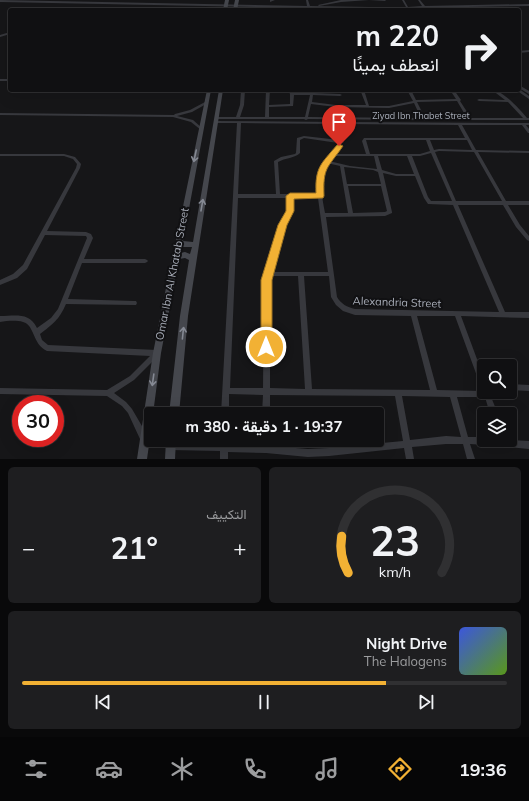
<!DOCTYPE html>
<html lang="ar">
<meta charset="utf-8">
<style>
:root{--surface:#101012;--page:#1e1e20;--text:#f1f3f6;--muted:#9c9d9f;--line:#303032;--accent:#f2b134}
body{margin:0;font-family:Mulish,Vazirmatn,sans-serif;background:var(--page);color:var(--text);direction:rtl;height:100vh;display:flex;flex-direction:column;font-size:15px;white-space:nowrap}
*{box-sizing:border-box;margin:0}
p{font-size:13px;color:var(--muted)}
.icon{flex:none;width:22px;height:22px;fill:none;stroke:currentColor;stroke-width:2;stroke-linecap:round;stroke-linejoin:round}
.map{position:relative;height:459px;overflow:hidden;direction:ltr}
.drawer{display:flex;flex-direction:column;gap:8px;padding:8px;background:#09090a;flex:1}
.drawer>*{flex:none}
.top-card{position:absolute;left:8px;top:8px;width:513px;height:84px;border-radius:4px;box-shadow:0 4px 16px #0002,0 0 0 1px var(--line);direction:rtl;background:#101012;color:var(--text);overflow:hidden}
.controls{position:absolute;left:477px;top:359px;display:grid;gap:8px}
.controls a{display:grid;place-items:center;width:40px;height:40px;border-radius:4px;background:var(--surface);box-shadow:0 4px 16px #0002,0 0 0 1px var(--line);font-size:20px}
.speed{position:absolute;left:12px;top:395px;display:flex;gap:8px;font-size:20px;font-weight:700;text-align:center}
.speed>*{display:grid;place-content:center;width:52px;height:52px;border-radius:50%;background:var(--surface);box-shadow:0 4px 16px #0002,0 0 0 1px var(--line);line-height:1}
.speed .limit{border:6px solid #d22;background:#fff;color:#111}
.pin{position:absolute;display:grid;place-items:center;width:34px;height:34px;color:#fff;margin:-41px -17px;border-radius:50% 50% 50% 0;rotate:-45deg;box-shadow:0 0 4px #0007}
.pin .icon{rotate:45deg}
.me{position:absolute;width:44px;margin:-22px;rotate:0deg;stroke-linejoin:round;filter:drop-shadow(0 0 3px #0008)}
.turn{display:flex;align-items:center;gap:14px;height:84px;padding:0 16px;font-size:18px}
.turn .icon{width:52px;height:52px;stroke-width:2.5}
.turn b{display:block;font-size:28px;line-height:34px}
.big{font-size:30px;font-weight:700;line-height:1.1}
.drawer .widget{flex:1;display:flex;flex-direction:column;justify-content:center;gap:6px;min-width:0;padding:0 14px;border-radius:6px;background:var(--page)}
.drawer .dial{align-items:center;gap:0}
.dial svg{height:104px;overflow:visible;fill:none;stroke:var(--line);stroke-width:7;stroke-linecap:round;text-anchor:middle}
.dial text{fill:var(--text);stroke:none}
.song{display:flex;align-items:center;gap:12px}
.cover{width:48px;height:48px;border-radius:6px;background:linear-gradient(135deg,hsl(230 70% 55%),hsl(90 70% 35%))}
.played{height:4px;border-radius:2px;background:linear-gradient(90deg,var(--accent) 75%,var(--line) 75%)}
.keys{display:flex;justify-content:space-around;direction:ltr}
.heat{display:flex;justify-content:space-between;align-items:center;font-size:22px;direction:ltr}
.drawer .tiles{flex:1;display:grid;gap:8px;grid-template-columns:1fr 1fr}
.widget:last-child{grid-column:span 2}
.trip{position:absolute;left:144px;top:407px;width:240px;height:40px;border-radius:4px;background:var(--surface);box-shadow:0 4px 16px #0002,0 0 0 1px var(--line);font-weight:700;line-height:40px;text-align:center;direction:rtl}
.tabs{display:flex;height:64px;justify-content:space-around;align-items:center;background:#060607;color:var(--muted)}
.tabs .icon{width:28px;height:28px}
.tabs .current{color:var(--accent)}
.tabs b{font-size:18px;color:var(--text)}
.map>svg:first-child{display:block}
.lines{fill:none;stroke-linecap:round;stroke-linejoin:round}
.street{fill:#37383d;fill-rule:evenodd}
.secondary{fill:#45474d;fill-rule:evenodd}
.oneway{stroke:#858993}
.route{fill:#f2b134;stroke:#9d7322}
.labels{text-anchor:middle;dominant-baseline:central;stroke-width:4;stroke-linejoin:round;paint-order:stroke}
.far-street-label{font-size:9px;fill:#a8adb8;stroke:#111113}
.street-label{font-size:11px;fill:#a8adb8;stroke:#111113}
</style>
<div class="map">
<svg width="529" height="459" viewBox="0 0 529 459">
<rect width="100%" height="100%" fill="#161618"/>
<g class="lines">
<g class="street">
<path d="M0,0l307,6 -1,-6h2l2,6 60,1h36l-4,-7h2l4,7 14,-1 -4,-6h2l5,6 104,-2v2l-120,2 -1,1 -1,-1 -37,1 -60,-1 -1,1 -1,-1 -308,-6z"/>
<path d="M272,0h3l-5,2v-2z"/>
<path d="M341,0h45l-1,1 -16,-1 -28,2 -22,4 -1,-1z"/>
<path d="M10,32v2l-10,3v-2z"/>
<path d="M529,50v2l-10,1v-2z"/>
<rect x="0" y="79" width="10" height="2"/>
<path d="M519,85l10,6v3l-10,-6z"/>
<path d="M519,89l10,7v3l-13,-9h3z"/>
<path d="M241,90h4l-1,15 -4,12h25l1,-27h4l-1,15 21,-1v-10l-2,-4h4l1,3h17l1,-3h4l-1,3 26,1 2,1 -2,1 -27,-1 -1,7 24,3h30l-5,-13h-22l-2,-1 2,-1h25l5,16h20l24,-5 -6,-11h4l5,10 40,-1 -6,-9h4l7,10 -1,1 11,17h52l-15,-16 -29,-1 -2,-1 2,-1 26,1 -13,-10c11,0 28,20 35,28h2v2h-103l-2,1 -2,-1 -114,-1 -2,1 -2,-1h-88l-1,-1 2,-1h19l4,-12zM294,95h16l-5,22h-36v-10l24,-1zM457,101l10,17h-42l-8,-16zM414,103l7,15 -113,-1 3,-13 25,3 53,1z"/>
<path d="M205,102l3,1 -16,9 -15,4 16,4 9,8 1,1 -2,1 -10,-8 -18,-5 -173,-2v-2l174,2 1,-1 15,-4z"/>
<path d="M215,121l125,1 2,-1 2,1 185,1v2h-3l3,4v4h-1l-6,-8h-60l14,25 53,1v2l-51,-1 28,49h23v4h-21l12,20 9,11v5l-2,-1 -11,-13 -13,-22h-45l47,107h24v6l-68,-2 23,62v14h5l9,22h-8l-5,-17h-28l11,40h16v3h26l19,1v8l-44,-4 -15,-1 5,15h-8l-4,-15h-17l-34,3 2,12h-8l-2,-11 -75,8 -21,1 -42,-4 -38,-1v7h-8v-8l-49,-1 -3,-1 -1,-3 1,-3 3,-1 49,2v-4h8v4l34,1v-5h8v6l38,3 21,-1 74,-7 -8,-45 -125,-1v19h-8l1,-19 -34,-1v20h-8l16,-291h-21l-2,-1zM241,123l99,1 1,9 -2,7 -35,-4 -7,2 -1,15 -1,1 -14,3 -7,4 2,33h-38zM344,124l114,1 7,13h-101l-2,3 4,13h-31l7,-11 2,-1 -1,-1 2,-8zM304,138l34,5c-3,7 -9,12 -13,18 -8,9 -8,21 -7,33h-38l-2,-32c7,-4 17,-4 22,-9v-13zM366,140h60l4,11 -10,3h-50zM430,140h37l5,10 -33,-1 -5,1zM439,151l35,1 28,49h-46l-21,-49zM431,153l21,48h-21l-3,-4 -16,-41h8zM333,156h41l3,13 -27,-3 -21,-5zM378,156h29l7,18h-18l-14,-4zM327,163l13,3 8,47h-23c-3,-16 -7,-34 2,-50zM344,167l29,3 5,2 3,12h-34zM383,173l13,3h19l9,22 4,6 25,1 46,107 -144,-3c-8,-2 -14,-5 -18,-12l-11,-80 59,-1 7,-3v-1zM348,186h33l6,25 -2,1 -32,1zM238,198h50v13l-8,14 -16,55 -1,108h-33zM292,198h26l10,74h-56l12,-47 8,-14zM271,276h27l7,113 -35,-1v-108zM304,276h25l2,21 5,8 7,6 12,4 56,1 19,74 -118,-1zM417,316h38l26,71 2,4 -46,-1zM402,396l48,1 11,40 -15,-1 -36,4z"/>
<path d="M0,154h64l11,3 6,7 -1,4 -33,63 39,1 5,2 2,4 -9,21h61l2,1 1,1 -1,1 -2,1h-63l-14,36 66,2h2l1,2 -1,2h-2l-68,-1c-7,16 -13,20 -26,30l2,6 6,5 109,5 2,1 1,2 -1,2 -25,25 -20,13 12,9 6,7 14,24 1,3 -1,3 -3,1 -3,-1 -12,-26 -6,-7 -15,-10 -107,-2v-6l107,2 23,-14 20,-20 -103,-5c-15,-7 -12,-26 -24,-29 -7,-2 -16,-1 -23,0v-6c16,0 29,-4 37,12l14,-10 7,-9 29,-71 -1,-2 -41,-1 -18,34 -10,9 -17,7v-5l13,-6 10,-9 53,-97 1,-4 -4,-5 -9,-3h-64z"/>
<path d="M510,384l19,1v6l-19,-1z"/>
</g>
<g class="secondary">
<path d="M225,0h4l-2,10h-4z"/>
<path d="M235,0h4l-2,10h-4z"/>
<path d="M207,90h4l-28,151 10,1 26,-152h4l-35,226 -9,98h-10l11,-98 9,-56 -4,-2 -6,1 -18,94 -8,61h-2v17l-4,28h-10l16,-106 19,-95 -1,-1 2,-2zM182,247h10l-2,7 -5,-2 -5,1z"/>
<path d="M166,440h10l-1,19h-10z"/>
</g>
</g>
<defs><path id="oneway-shaft" d="M-6 0H5M1.5-3L5.5 0L1.5 3" fill="none" stroke-width="1.6" stroke-linecap="round" stroke-linejoin="round"/></defs>
<g class="oneway">
<use href="#oneway-shaft" transform="translate(195 156) rotate(102)"/>
<use href="#oneway-shaft" transform="translate(202 205) rotate(-80)"/>
<use href="#oneway-shaft" transform="translate(183 333) rotate(-84)"/>
<use href="#oneway-shaft" transform="translate(153 380) rotate(98)"/>
</g>
<path class="route" d="M339,144l4,2c-16,23 -20,21 -19,50l-1,2 -29,1v12l-7,14 -15,55v67l-2,3 -4,2 -4,-2 -1,-3v-67l17,-55 8,-14v-15l4,-3h26c-1,-26 5,-29 21,-48z"/>
<g class="labels">
<g class="far-street-label">
<text x="421" y="115">Ziyad Ibn Thabet Street</text>
</g>
<g class="street-label">
<text transform="translate(172 274) rotate(-79)">Omar Ibn Al Khatab Street</text>
<text transform="translate(397 302) rotate(2)">Alexandria Street</text>
</g>
</g>
</svg>
<div class="controls">
<a><svg class="icon" aria-label="search" viewBox="0 0 24 24"><circle cx="10" cy="10" r="6"/><path d="M15 15l6 6"/></svg></a>
<a><svg class="icon" aria-label="layers" viewBox="0 0 24 24"><path d="M12 4l9 5-9 5-9-5zM3 14l9 5 9-5"/></svg></a>
</div>
<div class="speed"><div class="limit">30</div></div>
<div class="pin" style="left:339px;top:146px;background:#d93025"><svg class="icon" aria-label="arrive" viewBox="0 0 24 24"><path d="M6 21V4h12l-3 4 3 4H6"/></svg></div>
<svg class="me" style="left:266px;top:347px" viewBox="-20 -20 40 40"><circle r="17" fill="#f2b134" stroke="#fff" stroke-width="3"/><path d="M0-11L8 9 0 5-8 9z" fill="#fff"/></svg>
<div class="trip">19:37 · 1 دقيقة · 380 m</div>
<div class="top-card">
<div class="turn"><svg class="icon" aria-label="right" viewBox="0 0 24 24"><path d="M7 20v-9h11M14 6l5 5-5 5"/></svg><div><b>220 m</b>انعطف يمينًا</div></div>
</div>
</div>
<section class="drawer">
<div class="tiles">
<div class="widget dial"><svg viewBox="0 0 100 80">
<path d="M14 69A42 42 0 1 1 86 69"/>
<path d="M14 69A42 42 0 0 1 9 41" stroke="#f2b134"/>
<text x="50" y="56" font-size="32" font-weight="700">23</text>
<text x="50" y="72" font-size="11">km/h</text>
</svg></div>
<div class="widget"><p>التكييف</p>
<div class="heat"><a>−</a><b class="big">21°</b><a>+</a></div>
</div>
<div class="widget">
<div class="song"><i class="cover"></i><div><b>Night Drive</b><p>The Halogens</p></div></div>
<div class="played"></div>
<div class="keys"><svg class="icon" aria-label="previous" viewBox="0 0 24 24"><path d="M18 5L8 12l10 7zM5 5v14"/></svg><svg class="icon" aria-label="pause" viewBox="0 0 24 24"><path d="M8 5v14M16 5v14"/></svg><svg class="icon" aria-label="next" viewBox="0 0 24 24"><path d="M6 5l10 7-10 7zM19 5v14"/></svg></div>
</div>
</div>
</section>
<nav class="tabs">
<b>19:36</b>
<svg class="icon current" aria-label="directions" viewBox="0 0 24 24"><path d="M12 3l9 9-9 9-9-9zM9 14v-3h6M13 9l2 2-2 2"/></svg>
<svg class="icon" aria-label="music" viewBox="0 0 24 24"><path d="M9 18V5l10-2v13"/><circle cx="6" cy="18" r="3"/><circle cx="16" cy="16" r="3"/></svg>
<svg class="icon" aria-label="phone" viewBox="0 0 24 24"><path d="M5 4h4l2 5-3 2q2 4 5 5l2-3 5 2v4C11 20 4 13 5 4z"/></svg>
<svg class="icon" aria-label="climate" viewBox="0 0 24 24"><path d="M12 3v18M4 7l16 10M4 17L20 7"/></svg>
<svg class="icon" aria-label="car" viewBox="0 0 24 24"><path d="M5 17H2v-5l4-1 3-4h7l3 4 3 1v5h-3M9 17h6M6 11h13"/><circle cx="7" cy="17" r="2"/><circle cx="17" cy="17" r="2"/></svg>
<svg class="icon" aria-label="filters" viewBox="0 0 24 24"><path d="M4 7h16M4 17h16"/><circle cx="9" cy="7" r="2"/><circle cx="15" cy="17" r="2"/></svg>
</nav>
